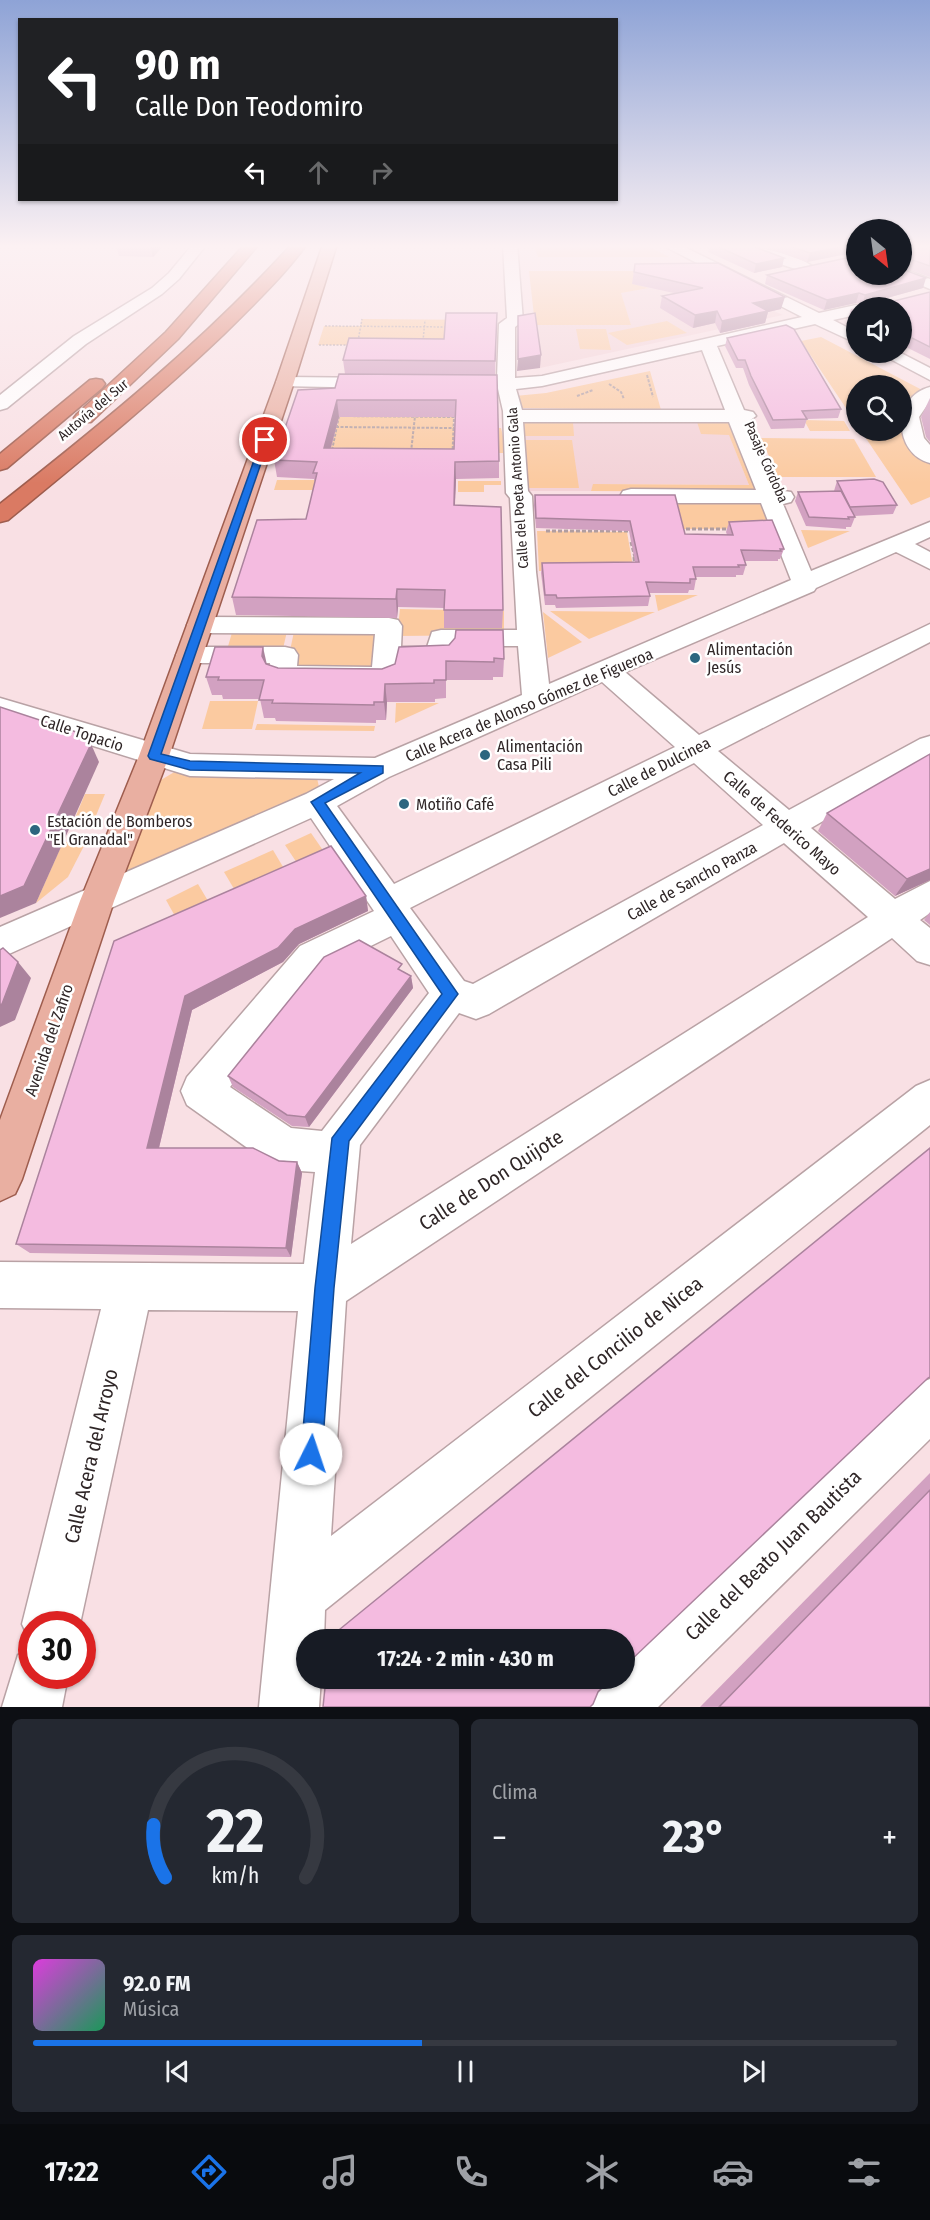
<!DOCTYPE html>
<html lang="es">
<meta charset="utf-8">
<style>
:root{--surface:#171b24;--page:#242831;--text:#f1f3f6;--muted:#9ea1a6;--line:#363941;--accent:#1a73e8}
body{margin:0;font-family:"Fira Sans Condensed",sans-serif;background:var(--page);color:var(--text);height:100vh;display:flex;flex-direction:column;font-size:22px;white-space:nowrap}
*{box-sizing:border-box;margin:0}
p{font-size:20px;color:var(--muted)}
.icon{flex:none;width:33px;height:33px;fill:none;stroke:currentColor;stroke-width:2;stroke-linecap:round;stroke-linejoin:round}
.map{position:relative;height:1707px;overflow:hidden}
.details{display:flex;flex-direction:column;gap:12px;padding:12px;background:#0d0f14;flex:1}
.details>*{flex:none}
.hud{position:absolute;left:18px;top:18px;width:600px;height:183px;border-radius:0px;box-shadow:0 2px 4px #0004;background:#202124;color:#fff;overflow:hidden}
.needle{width:39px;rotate:151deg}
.tools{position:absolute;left:846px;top:219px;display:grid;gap:12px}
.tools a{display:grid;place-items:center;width:66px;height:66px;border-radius:50%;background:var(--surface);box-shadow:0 2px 4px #0004;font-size:30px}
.speed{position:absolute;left:18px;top:1611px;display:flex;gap:12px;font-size:30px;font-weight:700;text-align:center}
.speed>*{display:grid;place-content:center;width:78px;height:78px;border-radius:50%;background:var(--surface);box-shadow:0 2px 4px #0004;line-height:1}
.speed .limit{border:9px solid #d22;background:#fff;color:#111}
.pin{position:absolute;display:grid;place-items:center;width:51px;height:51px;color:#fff;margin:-26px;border:3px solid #fff;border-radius:50%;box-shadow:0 2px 6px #0007}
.me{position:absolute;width:66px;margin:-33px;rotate:4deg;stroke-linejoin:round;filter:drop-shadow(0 0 4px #0008)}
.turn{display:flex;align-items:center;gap:21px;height:126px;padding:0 18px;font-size:27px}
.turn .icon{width:78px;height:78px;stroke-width:2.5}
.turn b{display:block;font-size:42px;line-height:51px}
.lanes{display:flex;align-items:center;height:57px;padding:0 18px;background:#0003;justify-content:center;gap:30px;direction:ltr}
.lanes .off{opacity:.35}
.big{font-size:45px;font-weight:700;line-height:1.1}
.details .tile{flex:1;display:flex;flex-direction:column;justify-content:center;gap:9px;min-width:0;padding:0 21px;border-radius:9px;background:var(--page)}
.details .dial{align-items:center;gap:0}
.dial svg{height:156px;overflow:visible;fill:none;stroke:var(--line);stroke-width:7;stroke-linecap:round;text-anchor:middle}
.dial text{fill:var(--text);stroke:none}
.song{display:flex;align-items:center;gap:18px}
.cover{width:72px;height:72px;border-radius:9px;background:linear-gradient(135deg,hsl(300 70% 55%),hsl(150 70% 35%))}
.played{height:6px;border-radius:3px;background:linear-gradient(90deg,var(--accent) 45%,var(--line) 45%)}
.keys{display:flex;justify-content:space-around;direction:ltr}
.heat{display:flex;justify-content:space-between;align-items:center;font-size:33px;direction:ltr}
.details .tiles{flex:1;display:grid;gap:12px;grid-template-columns:1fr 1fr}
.tile:last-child{grid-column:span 2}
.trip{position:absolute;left:296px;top:1629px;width:339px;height:60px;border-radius:30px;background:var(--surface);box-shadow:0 2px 4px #0004;font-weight:700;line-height:60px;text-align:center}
.tabs{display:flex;height:96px;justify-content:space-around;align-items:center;background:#090b0e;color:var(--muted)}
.tabs .icon{width:42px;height:42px}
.tabs .on{color:var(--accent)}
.tabs b{font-size:27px;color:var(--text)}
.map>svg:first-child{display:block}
.built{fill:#f3d2d7}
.green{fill:#fbcaa0}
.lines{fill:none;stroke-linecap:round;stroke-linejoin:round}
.minor-casing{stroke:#b9a2a5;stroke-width:3}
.major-casing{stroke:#9e5d4e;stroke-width:3}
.highway-casing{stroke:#9e5d4e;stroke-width:3}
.path-far2{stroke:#b09da0;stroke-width:1.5;stroke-dasharray:2 1.5;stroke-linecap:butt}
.path-far1{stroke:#b09da0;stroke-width:2;stroke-dasharray:3 1.5;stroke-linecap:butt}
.path{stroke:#b09da0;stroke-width:3;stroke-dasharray:4 2;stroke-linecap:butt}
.minor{fill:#fff;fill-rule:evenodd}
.major{fill:#e9afa1;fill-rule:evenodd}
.highway{fill:#da7a63;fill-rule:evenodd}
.wall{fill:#d2a1c1;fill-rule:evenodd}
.shaded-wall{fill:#ab839d}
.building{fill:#f4bbe0;stroke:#ab839d;stroke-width:1.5;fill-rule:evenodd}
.route{fill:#1a73e8;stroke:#114b97;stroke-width:1.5}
.poi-dot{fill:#2c667f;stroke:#fff;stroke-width:2}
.labels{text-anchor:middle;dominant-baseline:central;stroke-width:5;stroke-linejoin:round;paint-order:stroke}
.far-street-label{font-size:14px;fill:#2f2627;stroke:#fff}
.poi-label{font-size:16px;fill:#2f2627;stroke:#fff;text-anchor:start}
.street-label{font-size:16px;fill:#2f2627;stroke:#fff}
.near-street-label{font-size:20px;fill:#2f2627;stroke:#fff}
</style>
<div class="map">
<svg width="930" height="1707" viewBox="0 0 930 1707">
<rect width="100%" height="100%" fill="#f9e0e4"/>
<g class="built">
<path d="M649,288l88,8 46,19 -243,53 -5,-43h96l-11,-32z"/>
<path d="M518,417l178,2 33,15 20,51 -155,-1 -3,7h-70z"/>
</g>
<g class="green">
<path d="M534,244h110l25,13h-131z"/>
<path d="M529,271h165l-60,13 15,4 -28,5 10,32h-96z"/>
<path d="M362,319l126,1 8,34h-141l1,-9h-38l6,-19h36z"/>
<path d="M667,321l20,12 -60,12 -19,-12z"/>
<path d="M576,329h30l5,21 -31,-1z"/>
<path d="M821,337l103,54 -18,20 24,51v35l-19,8 -50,-74 41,-1v-44h-46v37l-55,-82z"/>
<path d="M650,371l11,39 -145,-2 -1,-12 31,-3z"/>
<path d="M339,416l115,1 -1,10 48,1 6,25h-58l-120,12 -37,-38h45z"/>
<path d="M696,419h37l30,73 -172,-1 2,-7 156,1 -20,-50 -28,-1z"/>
<path d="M804,420l40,1 6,10h-40z"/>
<path d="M521,421l52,1 1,14h-52z"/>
<path d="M761,438l93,1 22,38h-98z"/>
<path d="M524,440h48l7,48h-52z"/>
<path d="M277,480h40l-3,10h-40z"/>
<path d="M458,481h43v4h-17v7h-26z"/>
<path d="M676,503h91l11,25 -95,1z"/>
<path d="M801,530l49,1 -42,17z"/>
<path d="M537,531l90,1 7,40 -95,-1z"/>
<path d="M655,595h43l-40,16z"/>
<path d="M400,609l104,2v24l-107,1z"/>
<path d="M550,611l105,1 -66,27z"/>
<path d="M543,612l39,30 -34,16z"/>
<path d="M234,626l54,1 -6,26h-56z"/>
<path d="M295,627h92l-5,47h-97z"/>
<path d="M210,701h48l-6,28h-50z"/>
<path d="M396,703h43l-44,20z"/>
<path d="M257,724l118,2 -1,5 -119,-1z"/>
<path d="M176,771l141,7 4,18 -199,79 34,-92z"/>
<path d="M85,794h20l-10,24h-20z"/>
<path d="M311,833l18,26 -26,13 -18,-27z"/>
<path d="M63,842h23l-18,35 -32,26z"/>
<path d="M273,850l16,27 -49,22 -16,-27z"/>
<path d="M198,884l16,27 -33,16 -15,-27z"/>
</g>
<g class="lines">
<defs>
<g id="minor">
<path d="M193,244h14l-28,35 -17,15 -76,50 -79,64 -7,2v-15l74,-59 78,-48 17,-15z"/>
<path d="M503,244h14l6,77 -8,6v51l27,-2 260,-59 -142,-73h18l141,69 37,-8 6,3h-6v7l-23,5 23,12v11l-41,-19 -98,22 27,64 9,2 3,4 -7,5 28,69 14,2 3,5 -3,5 -8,2 28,67 119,-49v15l-15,7 15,8v17l-34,-17 -80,36 -2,3 -189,81 74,63 231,-111v18l-212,109 71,59 131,-71 10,-3v23l-119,69 84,71 35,-18v32l-10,7 10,8v37l-13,-4 -25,-23 -546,363 -15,235 585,-450 14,-6v45l-605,485 -1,30h-18v38h15l-2,29h-60l39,-396 -150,-1 -68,314h-48v21l-10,-21 79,-315 -101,-1v-46l304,2 11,-92 -30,-2 -15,-6 -83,-59 -6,-14 6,-14 113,-131 74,-35 -63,-93 -311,140v-31l306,-133 28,-15 -144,-3 -190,-59v-19l190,56 185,4 147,-63 -4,-49h-64l-1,9 -4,6 -50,2 -5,19 -10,3 -102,-1 -10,-3 -4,-6 2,-12h-81l-9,-2 -4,-6 4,-6 9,-2h96l9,2 4,6 -1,11 75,1 3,-33 -175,-1 -9,-2 -4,-6 4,-6 9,-2 189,1 9,2 4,6 -1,21h26l5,-15 9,-2h76l-7,-132 -4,-5 -3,-82 -5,-22 -46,-1 -9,-5 9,-5h45l2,-54 8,-6zM702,350l23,60h-203l-6,-21 26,-3zM523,422h206l27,68 -125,-1 -8,2 -3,5 3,5 8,2h130l30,77 -242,104 -13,-112 -4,-76 -4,-5zM602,682l73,65 -281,137 -57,-78 52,-29zM694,763l69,62 -290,159 -9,-3 -54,-73zM784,843l84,74 -517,327 9,-99 99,-132 17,6 13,-5zM391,936l38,57 -107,138 -31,-3 -61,-41 96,-119z"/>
<path d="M728,244c18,0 74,11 86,24l-2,3h-10l-63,-20z"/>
<path d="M826,244h19l11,5v9z"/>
<path d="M902,268l28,11v10l-33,-14 5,-1z"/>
<path d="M877,352h22l31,16v12z"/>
<path d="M285,377l98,1 9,5 -9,5 -104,-2 -3,-4 3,-4z"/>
<path d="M930,387v14l-11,16 5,21 6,7v18c-36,-9 -39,-66 0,-76z"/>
<path d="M930,1379v60l-272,268h-73l9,-21 8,-8h22v-21l288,-271z"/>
<path d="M32,1650v26h36l-6,31h-60l16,-52z"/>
</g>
<path id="major" d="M323,244h14l-43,138 -125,374 -55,145 -92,278 -7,15 -15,7v-81l80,-219 59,-145 137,-374z"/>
<g id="highway">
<path d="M245,244h14l-81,95 -87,83h-14l-3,-4 3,-4 89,-82z"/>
<path d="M292,244h15c-24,33 -55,62 -84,91 -68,65 -142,125 -215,185l-8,2v-18c103,-81 204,-163 292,-260z"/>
<path d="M96,379l6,1 3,4 -3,4 -95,80 -7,2v-16l90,-74z"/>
</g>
</defs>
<use href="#minor" class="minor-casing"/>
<use href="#major" class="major-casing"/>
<use href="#highway" class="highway-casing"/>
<g class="path-far2">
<path d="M0,246l12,-2"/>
<path d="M325,326l124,1"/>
<path d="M358,341l4,-22"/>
<path d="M423,341l2,-21"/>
<path d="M319,345h31"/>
</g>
<g class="path-far1">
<path d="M647,375l6,22"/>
<path d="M609,384l12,8 3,7"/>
<path d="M577,396l16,-6"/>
<path d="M339,416l115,1 -2,48h-123z"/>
<path d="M336,427l118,1"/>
<path d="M411,452l4,-36"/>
</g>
<g class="path">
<path d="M680,529h51"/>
<path d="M546,531h83"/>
<path d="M631,542l4,15"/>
<path d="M634,557l1,10"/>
</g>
<use href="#minor" class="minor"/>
<use href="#major" class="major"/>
<use href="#highway" class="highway"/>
</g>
<g class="wall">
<path d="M165,244l-12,13 -34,-1 -3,-10z"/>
<path d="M698,244h49l37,14 -2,9 -28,6 -46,-21 1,-3z"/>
<path d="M756,244h100v8l-49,10z"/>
<path d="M902,244h28v33l-28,-10z"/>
<path d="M635,264l146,45 -13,3 -3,11 -45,10 -5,-10 -22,5 -33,-20 2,-12 12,-3 -42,-9z"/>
<path d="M767,275l156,13 -47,13h18l36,-9v67l-28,-14v-37l-43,-1 1,-3 -4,-1 -32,7 -59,-26z"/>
<path d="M856,308v15l-8,-4 3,-10z"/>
<path d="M497,313l-2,62 4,86v17l-43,1 -1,26 48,105 -1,18h-58v-20l-46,-1 -1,11 -161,-3 -4,-18 74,-78 9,-37 -1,-3 -37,-2 -3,-17 61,-72 10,-14 -2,-14 101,-21zM339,417h116l-1,32 -123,-1z"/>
<path d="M727,338l114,71 -3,9 -31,1 -3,9 -33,1 -22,-44 -6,-17h-7l-11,-22z"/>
<path d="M930,398v44l-4,-5 -5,-20z"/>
<path d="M837,481l60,24 -4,9 -39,2 1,1 -4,10h-5v2l-40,-3 -11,-25 3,-9 36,-1z"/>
<path d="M535,495l150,39 42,1 -1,-3 3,-10 55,27 -4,10h-2v2h-34l2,4 -3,10h-7v2h-40v2l-2,11h-5l-1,3h-39l1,3 -2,10 -92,2 -1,-3h-10l-4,-32 1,-10 93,-1 -6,-31 -93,-3 -2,-23z"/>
<path d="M399,647l105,12 -1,18h-10v3h-47v18l-11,1v3h-48l-1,18h-10v3l-100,-2 -1,-3h-11l-4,-19h-37l-1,-4h-10l-6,-18 61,-13 11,4 104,1 13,-5z"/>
<path d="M827,813l103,67 -35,16 -77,-65z"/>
<path d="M366,896l2,15 -69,33 -16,18 -91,48 -33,138 138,14 5,11 -11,84 -261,-4 -14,-9 98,-303z"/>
<path d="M930,912v13l-6,-5z"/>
<path d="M403,971l8,5 2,12 -104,139 -17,-1 -59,-39 -5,-11z"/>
<path d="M930,1473v234h-230z"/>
</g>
<g class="shaded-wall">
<path d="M152,244h13l-12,13 -3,-11z"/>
<path d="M856,244v8l-49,10 3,-9z"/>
<path d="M784,258l-2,9 -28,6 2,-9z"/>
<path d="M926,278l-3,10 -61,17 3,-10z"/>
<path d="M859,293l-3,10 -32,7 3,-10z"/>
<path d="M785,297l-4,12 -13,3 -3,11 -45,10 2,-12 31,-18z"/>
<path d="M717,311l-2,12 -22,5 2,-13z"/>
<path d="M541,355l-1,13 -23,3 1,-12z"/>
<path d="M337,400l2,17 -13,48 -2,-17z"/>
<path d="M455,462l1,17 -2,43v-17z"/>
<path d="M397,589l1,18 -1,11 -1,-19z"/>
<path d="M263,647l4,18 -1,10 -4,-19z"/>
<path d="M385,684l2,18 -1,18 -2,-18z"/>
<path d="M91,744l8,18 -63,141 -36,15v-22z"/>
<path d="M930,869v11l-35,16 12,-17z"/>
<path d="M366,896l2,15 -69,33 -16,18 -91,48 -36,150 -9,-12 38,-152 110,-67z"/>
<path d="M18,962l13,16 -16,42 -15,7v-22z"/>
<path d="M411,976l2,12 -104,139 -4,-10z"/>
<path d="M297,1162l5,11 -11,84 -5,-9z"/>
</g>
<g class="building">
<path d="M117,244h35l-2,2h-34z"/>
<path d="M712,244h35l37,14 -28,6z"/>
<path d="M784,244h72l-46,9z"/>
<path d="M902,244h28v22l-26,-9 -1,6 -1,1z"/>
<path d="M856,256v18h46v-5l24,9 -61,17 -6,-2 -32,7 -60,-25z"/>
<path d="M718,263l67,34 -32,6 15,8 -46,10 -5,-10 -22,4 -33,-19 41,-8 -69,-16 1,-8z"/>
<path d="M930,292v55l-28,-14v-25h-44l3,-1v-6h33z"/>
<path d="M446,313h51l-2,48 -152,-1 6,-22 95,1z"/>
<path d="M535,313l6,42 -23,4v-43z"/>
<path d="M786,325l8,4 47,80 -39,2 5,8 -34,1 -22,-44 -6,-16h-7l-11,-22z"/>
<path d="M339,374l158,1 2,86 -44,1 -1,43 47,2 2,103h-59l1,-20 -48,-1 -1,10 -164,-2 25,-77 49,-1 11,-46h-4l4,-11 -43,-2 24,-70 37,-2zM337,400h119l-2,49 -130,-1z"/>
<path d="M874,479l9,3 14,23 -47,2 -13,-26z"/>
<path d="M841,491l14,26h-7l1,2 -40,-2 -11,-25z"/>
<path d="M535,495h140l10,39 48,1 -4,-13 43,-2 12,29h-4l1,2 -40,-1 5,15h-8l1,2h-46l3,12h-6v4l-44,-1 4,14 -93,2 -1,-3h-11l-3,-32 97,-1 -9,-41 -94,-3z"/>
<path d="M456,630h47l1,29 -10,-1v4l-48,-1v19h-12v3l-49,1 -1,18h-10v3l-102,-2 1,-3h-14l5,-20h-46l1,-3h-13l9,-30h48l-1,9 4,8 12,4 104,1 13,-5 4,-17 50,-2 6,-7z"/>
<path d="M0,707l76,25 15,12 -67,142 -24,10z"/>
<path d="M930,754v115l-23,10 -80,-66z"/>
<path d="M331,846l35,50 -71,33 -17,19 -93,48 -38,152h106l26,13 18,1 -11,86 -270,-4 98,-303z"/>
<path d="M359,940l43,24 -4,5 13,7 -106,141 -18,-2 -59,-39 96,-119z"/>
<path d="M3,948l15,14 -16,42 -2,1v-55z"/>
<path d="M930,1148v229l-2,1 -298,283 -1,8 -5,5v-34h-295v-2z"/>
<path d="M930,1490v217h-211z"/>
<path d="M326,1678h293l-3,4 -9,1 -9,9 -5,12 -3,3h-267z"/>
</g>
<linearGradient id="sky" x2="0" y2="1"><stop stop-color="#8ea3d6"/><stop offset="0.51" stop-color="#fcf1f3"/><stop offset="1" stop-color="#fcf1f3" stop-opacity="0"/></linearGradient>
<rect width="930" height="483" fill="url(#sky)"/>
<path class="route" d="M262,438l7,2 -108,314 29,7 193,5v7l-58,30 133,191 -109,147 -15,147 -12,166 -3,7 -8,3 -7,-3 -3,-7 14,-166 17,-150 110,-144 -131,-192 49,-29 -170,-3 -40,-11 -2,-3z"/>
<g class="poi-dot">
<circle cx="695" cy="658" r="6"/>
<circle cx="485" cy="755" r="6"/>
<circle cx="404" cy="804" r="6"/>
<circle cx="35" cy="830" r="6"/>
</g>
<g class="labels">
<g class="far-street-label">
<text transform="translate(93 410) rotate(-40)">Autovía del Sur</text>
<text transform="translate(766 462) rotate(66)">Pasaje Córdoba</text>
<text transform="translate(518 488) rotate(-94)">Calle del Poeta Antonio Gala</text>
</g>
<g class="poi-label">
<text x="707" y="649">Alimentación<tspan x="707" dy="18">Jesús</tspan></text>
<text x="497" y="746">Alimentación<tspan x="497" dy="18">Casa Pili</tspan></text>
<text x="416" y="804">Motiño Café</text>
<text x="47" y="821">Estación de Bomberos<tspan x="47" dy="18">"El Granadal"</tspan></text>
</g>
<g class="street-label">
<text transform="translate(529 705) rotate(-23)">Calle Acera de Alonso Gómez de Figueroa</text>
<text transform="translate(82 733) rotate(18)">Calle Topacio</text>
<text transform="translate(659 767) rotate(-27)">Calle de Dulcinea</text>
<text transform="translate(782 823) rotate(41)">Calle de Federico Mayo</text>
<text transform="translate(692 881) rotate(-29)">Calle de Sancho Panza</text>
<text transform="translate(49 1040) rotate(-71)">Avenida del Zafiro</text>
</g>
<g class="near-street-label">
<text transform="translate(491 1180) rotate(-33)">Calle de Don Quijote</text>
<text transform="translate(615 1347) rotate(-38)">Calle del Concilio de Nicea</text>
<text transform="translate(91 1456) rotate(-77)">Calle Acera del Arroyo</text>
<text transform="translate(773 1555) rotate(-44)">Calle del Beato Juan Bautista</text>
</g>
</g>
</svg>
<div class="tools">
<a><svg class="needle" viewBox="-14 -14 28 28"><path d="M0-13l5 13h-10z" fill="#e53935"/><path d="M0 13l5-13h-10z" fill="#9ea1a6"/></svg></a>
<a><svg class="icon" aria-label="sound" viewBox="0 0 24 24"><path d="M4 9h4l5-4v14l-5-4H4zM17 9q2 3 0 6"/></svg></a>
<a><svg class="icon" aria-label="search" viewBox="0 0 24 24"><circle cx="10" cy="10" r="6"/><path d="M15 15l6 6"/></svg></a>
</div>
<div class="speed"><div class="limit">30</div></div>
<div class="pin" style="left:265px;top:440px;background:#d93025"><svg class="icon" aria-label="arrive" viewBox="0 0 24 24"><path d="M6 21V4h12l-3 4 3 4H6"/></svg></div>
<svg class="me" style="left:311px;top:1454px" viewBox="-20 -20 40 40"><circle r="19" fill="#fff"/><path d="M0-13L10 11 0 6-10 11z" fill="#1a73e8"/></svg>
<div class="trip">17:24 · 2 min · 430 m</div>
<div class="hud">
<div class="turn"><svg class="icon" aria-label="left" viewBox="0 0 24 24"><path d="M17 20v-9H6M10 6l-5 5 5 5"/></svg><div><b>90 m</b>Calle Don Teodomiro</div></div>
<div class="lanes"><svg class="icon" aria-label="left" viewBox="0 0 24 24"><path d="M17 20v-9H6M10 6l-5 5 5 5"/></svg><svg class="icon off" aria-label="ahead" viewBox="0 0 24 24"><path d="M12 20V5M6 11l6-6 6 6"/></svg><svg class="icon off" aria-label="right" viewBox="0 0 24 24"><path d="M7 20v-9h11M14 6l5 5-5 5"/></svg></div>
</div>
</div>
<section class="details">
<div class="tiles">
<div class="tile dial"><svg viewBox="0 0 100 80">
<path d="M14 69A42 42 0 1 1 86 69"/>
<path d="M14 69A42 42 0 0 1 8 42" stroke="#1a73e8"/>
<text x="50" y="56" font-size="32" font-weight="700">22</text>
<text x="50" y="72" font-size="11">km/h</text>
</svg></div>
<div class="tile"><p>Clima</p>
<div class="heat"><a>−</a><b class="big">23°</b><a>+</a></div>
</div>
<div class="tile">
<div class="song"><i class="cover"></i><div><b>92.0 FM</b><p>Música</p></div></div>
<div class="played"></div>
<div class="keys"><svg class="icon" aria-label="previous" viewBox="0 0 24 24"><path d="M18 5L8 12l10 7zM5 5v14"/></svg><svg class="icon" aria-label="pause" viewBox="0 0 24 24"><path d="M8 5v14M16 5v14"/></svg><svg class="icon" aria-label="next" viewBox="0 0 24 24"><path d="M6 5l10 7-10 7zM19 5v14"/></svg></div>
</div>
</div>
</section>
<nav class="tabs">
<b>17:22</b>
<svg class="icon on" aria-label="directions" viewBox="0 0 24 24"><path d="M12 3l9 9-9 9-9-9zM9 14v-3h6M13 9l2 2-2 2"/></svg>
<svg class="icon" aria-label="music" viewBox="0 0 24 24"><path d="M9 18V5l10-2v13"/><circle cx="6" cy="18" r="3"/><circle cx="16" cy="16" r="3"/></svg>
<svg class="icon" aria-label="phone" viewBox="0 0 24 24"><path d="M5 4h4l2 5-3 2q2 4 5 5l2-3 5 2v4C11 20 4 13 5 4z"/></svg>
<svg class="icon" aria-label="climate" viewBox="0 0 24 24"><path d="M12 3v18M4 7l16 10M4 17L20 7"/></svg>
<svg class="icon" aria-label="car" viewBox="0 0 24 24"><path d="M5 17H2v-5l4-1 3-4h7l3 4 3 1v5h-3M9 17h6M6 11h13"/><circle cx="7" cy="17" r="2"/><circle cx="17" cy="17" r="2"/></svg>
<svg class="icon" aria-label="filters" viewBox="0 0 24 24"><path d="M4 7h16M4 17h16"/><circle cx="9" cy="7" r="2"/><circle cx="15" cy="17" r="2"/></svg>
</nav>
